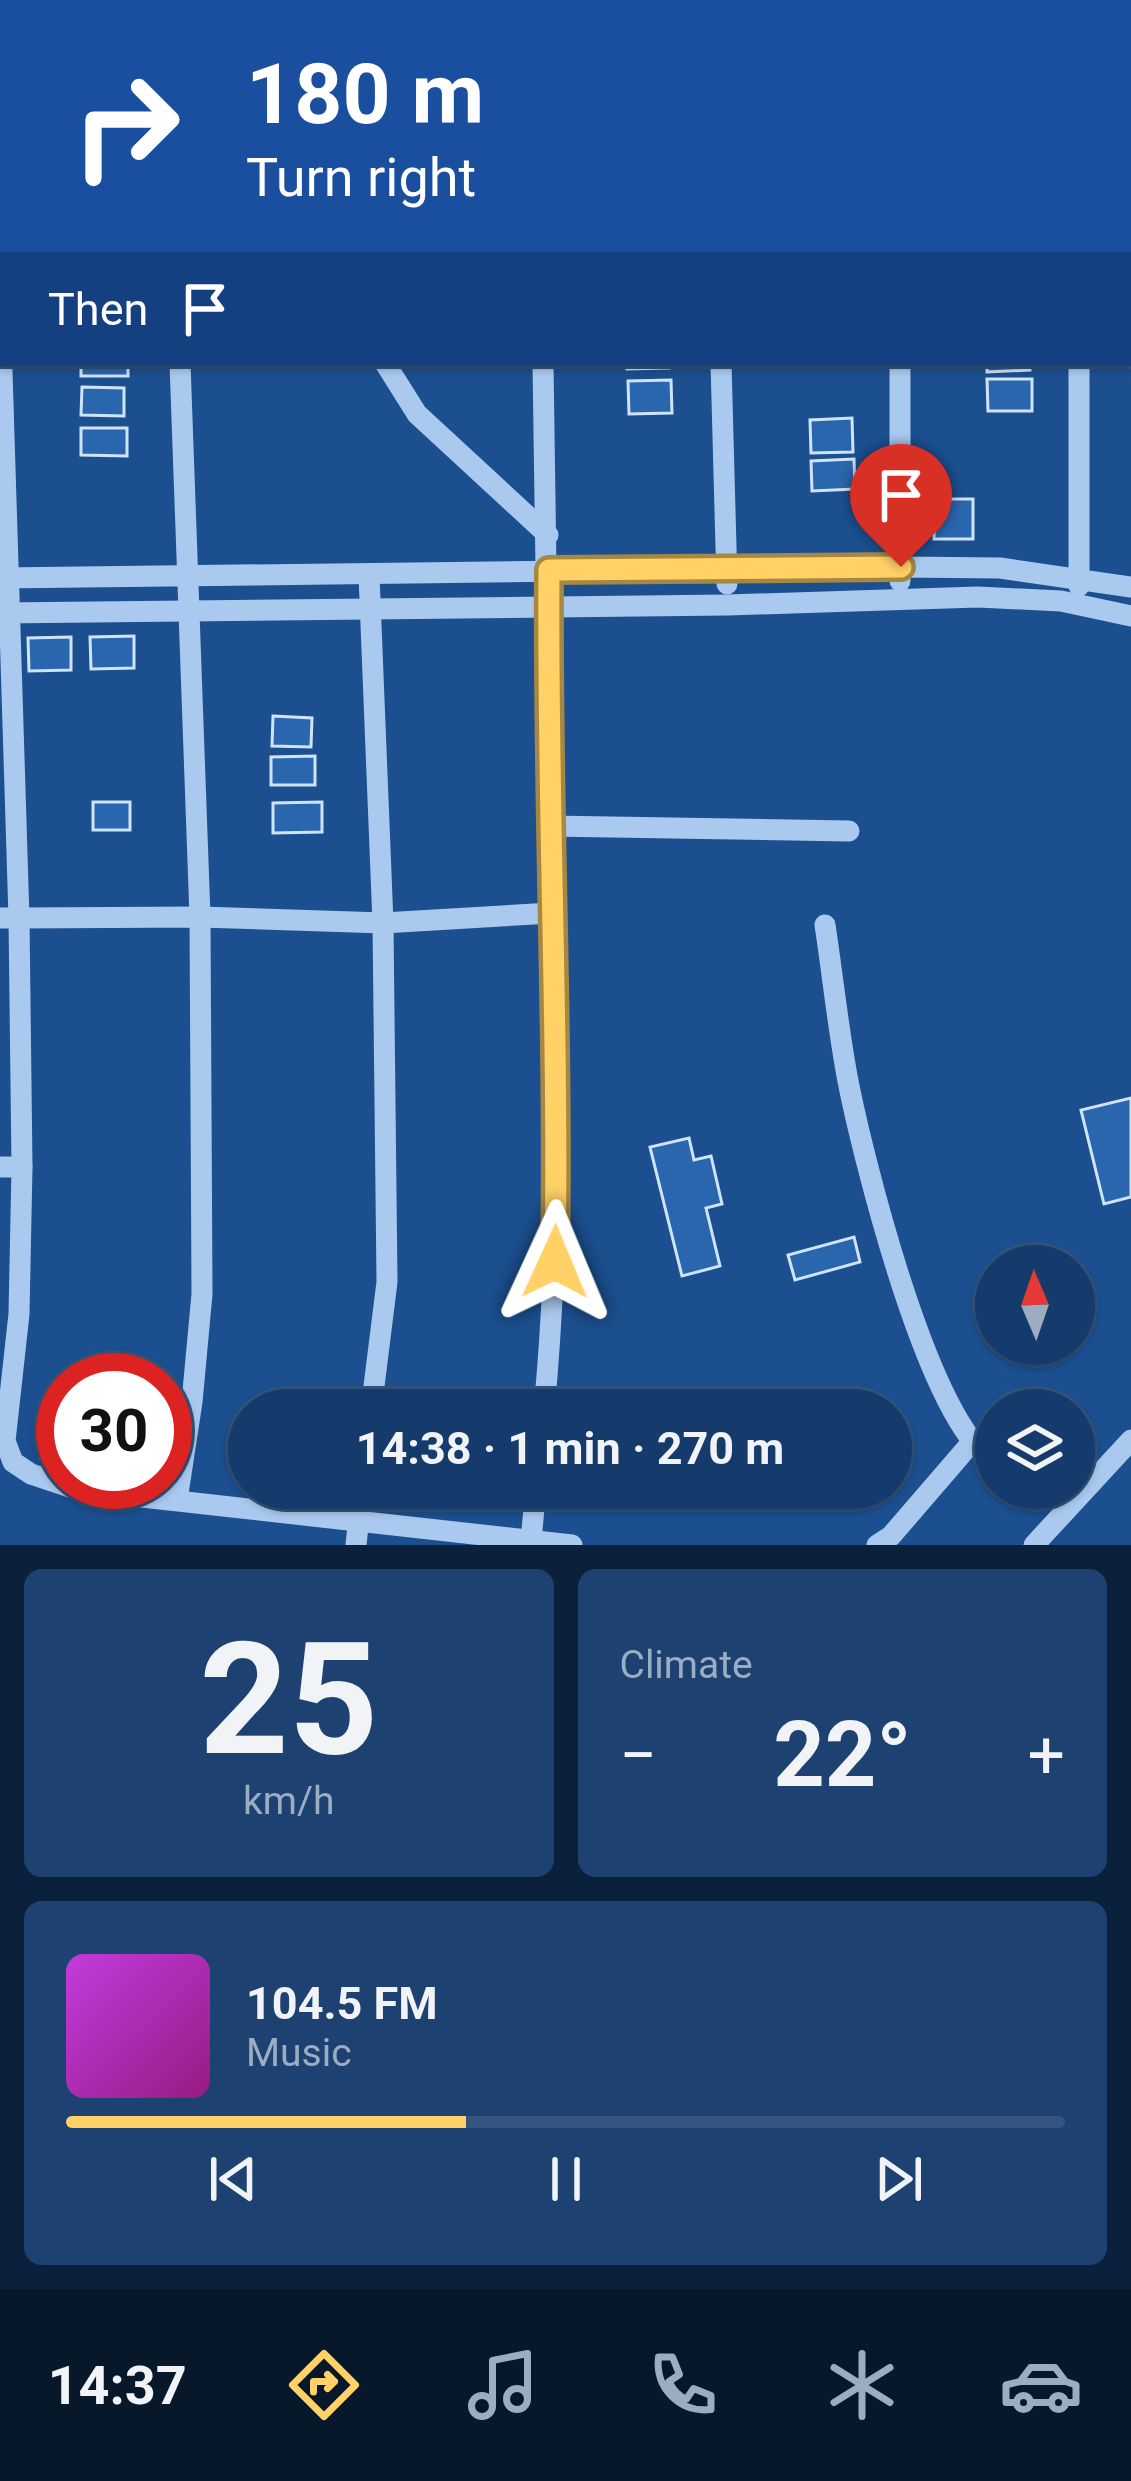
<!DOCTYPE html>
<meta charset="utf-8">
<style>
:root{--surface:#143b6b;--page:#1d4271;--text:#f1f3f6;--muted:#9dadc1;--line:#33557e;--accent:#ffd166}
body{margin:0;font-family:Roboto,sans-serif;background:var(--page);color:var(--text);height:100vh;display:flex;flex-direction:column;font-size:45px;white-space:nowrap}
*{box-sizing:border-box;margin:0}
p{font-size:39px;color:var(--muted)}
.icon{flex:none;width:66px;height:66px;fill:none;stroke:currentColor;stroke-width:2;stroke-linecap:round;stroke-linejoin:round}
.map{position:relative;height:1545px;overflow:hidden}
.panel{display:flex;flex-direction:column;gap:24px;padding:24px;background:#0b203b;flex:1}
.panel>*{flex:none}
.guide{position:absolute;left:0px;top:0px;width:1131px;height:366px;box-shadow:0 3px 9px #0004,0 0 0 3px var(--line);background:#1a4fa0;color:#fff;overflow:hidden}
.needle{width:78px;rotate:358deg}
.fabs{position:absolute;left:975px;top:1245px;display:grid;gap:24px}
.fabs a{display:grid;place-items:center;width:120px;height:120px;border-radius:50%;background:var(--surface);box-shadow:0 3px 9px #0004,0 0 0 3px var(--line);font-size:60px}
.speed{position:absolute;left:36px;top:1353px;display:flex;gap:24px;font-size:60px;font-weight:700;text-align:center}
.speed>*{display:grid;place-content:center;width:156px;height:156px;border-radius:50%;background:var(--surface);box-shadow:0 3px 9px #0004,0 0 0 3px var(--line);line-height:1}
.speed .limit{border:18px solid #d22;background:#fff;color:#111}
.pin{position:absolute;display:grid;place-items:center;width:102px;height:102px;color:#fff;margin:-123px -51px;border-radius:50% 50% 50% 0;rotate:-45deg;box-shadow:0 0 12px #0007}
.pin .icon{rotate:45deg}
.me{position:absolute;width:132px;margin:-66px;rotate:1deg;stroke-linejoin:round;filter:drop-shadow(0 0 9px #0008)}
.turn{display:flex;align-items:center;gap:42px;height:252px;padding:0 48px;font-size:54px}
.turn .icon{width:156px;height:156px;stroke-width:2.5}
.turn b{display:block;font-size:84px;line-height:102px}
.then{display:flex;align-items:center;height:114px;padding:0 48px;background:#0003;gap:24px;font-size:45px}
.big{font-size:90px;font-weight:700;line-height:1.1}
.panel .tile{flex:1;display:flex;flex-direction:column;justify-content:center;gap:18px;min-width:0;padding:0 42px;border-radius:18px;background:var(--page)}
.panel .dial{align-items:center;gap:0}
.dial b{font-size:156px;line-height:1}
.song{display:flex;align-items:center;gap:36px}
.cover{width:144px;height:144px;border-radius:18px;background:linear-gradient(135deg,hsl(290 70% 55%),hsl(310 70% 35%))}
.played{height:12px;border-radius:6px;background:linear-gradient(90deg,var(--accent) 40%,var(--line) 40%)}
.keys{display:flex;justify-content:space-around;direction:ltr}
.heat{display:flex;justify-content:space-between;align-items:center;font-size:66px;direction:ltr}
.panel .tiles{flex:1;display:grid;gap:24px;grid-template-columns:1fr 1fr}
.tile:last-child{grid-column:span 2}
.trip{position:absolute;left:228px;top:1389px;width:684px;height:120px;border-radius:60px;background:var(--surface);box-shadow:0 3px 9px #0004,0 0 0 3px var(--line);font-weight:700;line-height:120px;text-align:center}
.tab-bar{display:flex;height:192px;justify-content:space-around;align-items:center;background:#08182b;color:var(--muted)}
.tab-bar .icon{width:84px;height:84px}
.tab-bar .on{color:var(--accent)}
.tab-bar b{font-size:54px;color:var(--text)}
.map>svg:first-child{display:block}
.building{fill:#2a66ad;stroke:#cfe3fa;stroke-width:3}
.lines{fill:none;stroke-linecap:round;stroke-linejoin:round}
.path{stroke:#a9c9ee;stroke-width:4.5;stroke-dasharray:6 9;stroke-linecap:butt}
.minor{stroke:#a9c9ee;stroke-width:21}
.route-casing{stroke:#a68842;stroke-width:30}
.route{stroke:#ffd166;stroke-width:21}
</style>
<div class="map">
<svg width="1131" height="1545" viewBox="0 0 1131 1545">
<rect width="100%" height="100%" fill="#1b4f8f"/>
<g class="building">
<rect x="81" y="363" width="47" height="13"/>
<path d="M627,363h42v5l-42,1z"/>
<path d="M987,363h43v7l-43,2z"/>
<path d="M987,379h45v32h-44z"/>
<path d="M671,380l1,33 -43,1 -1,-33z"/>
<path d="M82,387l42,1v28l-43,-1z"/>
<path d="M852,418l1,34 -42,1 -1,-33z"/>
<path d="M81,428h46v28l-46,-1z"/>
<path d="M854,459l1,30 -43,2 -1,-30z"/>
<path d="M935,499h38v40h-39z"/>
<path d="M134,636v32l-43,1 -1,-32z"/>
<path d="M71,637v33l-42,1 -1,-33z"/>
<path d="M273,716l39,2 -1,29 -39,-1z"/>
<path d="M315,756v29h-44v-28z"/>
<rect x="93" y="802" width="37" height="28"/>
<path d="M322,802v30l-49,1v-30z"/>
<path d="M1131,1098v99l-27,7 -23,-94z"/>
<path d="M689,1138l5,22 17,-4 11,48 -16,4 14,58 -38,10 -32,-129z"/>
<path d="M854,1237l6,25 -65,18 -7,-25z"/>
</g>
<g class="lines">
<path class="path" d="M908,0l4,3"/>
<g class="minor">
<path d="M165,0v3"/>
<path d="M349,0v3"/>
<path d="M533,0v3"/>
<path d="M712,0v3"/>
<path d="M0,14h3"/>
<path d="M1128,119l3,2"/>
<path d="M0,307l19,611h-19"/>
<path d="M385,363l32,51 131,121"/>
<path d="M543,363l8,550"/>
<path d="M721,363l6,221"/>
<path d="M900,363v218"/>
<path d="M1079,363v223"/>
<path d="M0,578l901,-11 99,1 131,19"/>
<path d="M0,613l728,-8 250,-8 83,4 70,15"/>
<path d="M550,826l299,5"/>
<path d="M825,925c8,52 13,104 23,156 14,72 83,353 148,380"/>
<path d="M0,1167h22l-3,-249 181,-1 183,6 -14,-348"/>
<path d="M22,1167l-3,147 -14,127 8,21 18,12 48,16 493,55"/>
<path d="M371,1410l16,-128 -4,-359 168,-10c6,166 9,331 -7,497"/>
<path d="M177,1500l15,-98 10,-108 -2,-377 -20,-554"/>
<path d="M531,1540l5,-52"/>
<path d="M356,1545l6,-57"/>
<path d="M877,1545l14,-9 81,-94"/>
<path d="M1034,1545l97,-105"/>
</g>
</g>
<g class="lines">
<defs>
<path id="route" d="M555,1262c4,-231 -8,-461 -6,-692l352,-3"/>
</defs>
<use href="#route" class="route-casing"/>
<use href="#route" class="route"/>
</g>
</svg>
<div class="fabs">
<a><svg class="needle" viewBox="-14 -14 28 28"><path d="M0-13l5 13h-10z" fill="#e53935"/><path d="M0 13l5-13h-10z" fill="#9dadc1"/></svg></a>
<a><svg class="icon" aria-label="layers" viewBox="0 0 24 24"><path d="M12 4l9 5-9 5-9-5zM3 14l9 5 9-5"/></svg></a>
</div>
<div class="speed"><div class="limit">30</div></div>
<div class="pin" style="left:901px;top:567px;background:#d93025"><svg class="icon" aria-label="arrive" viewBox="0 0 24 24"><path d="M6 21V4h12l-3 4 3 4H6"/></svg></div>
<svg class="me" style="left:555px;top:1262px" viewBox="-20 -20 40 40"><path d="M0-17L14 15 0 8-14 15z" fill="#ffd166" stroke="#fff" stroke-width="4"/></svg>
<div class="trip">14:38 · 1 min · 270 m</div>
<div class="guide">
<div class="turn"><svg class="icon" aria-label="right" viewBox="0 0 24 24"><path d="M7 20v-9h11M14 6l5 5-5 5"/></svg><div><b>180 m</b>Turn right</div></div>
<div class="then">Then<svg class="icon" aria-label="arrive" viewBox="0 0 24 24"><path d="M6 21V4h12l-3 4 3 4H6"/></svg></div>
</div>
</div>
<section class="panel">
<div class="tiles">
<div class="tile dial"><b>25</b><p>km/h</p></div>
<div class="tile"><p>Climate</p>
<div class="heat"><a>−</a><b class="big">22°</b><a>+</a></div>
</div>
<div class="tile">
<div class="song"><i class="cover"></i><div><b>104.5 FM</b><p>Music</p></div></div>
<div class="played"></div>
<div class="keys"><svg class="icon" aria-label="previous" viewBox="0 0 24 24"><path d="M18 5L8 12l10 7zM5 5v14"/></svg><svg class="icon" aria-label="pause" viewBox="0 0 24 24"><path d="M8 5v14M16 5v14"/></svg><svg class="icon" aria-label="next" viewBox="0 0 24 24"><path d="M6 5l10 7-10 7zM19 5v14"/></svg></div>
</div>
</div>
</section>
<nav class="tab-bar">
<b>14:37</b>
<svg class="icon on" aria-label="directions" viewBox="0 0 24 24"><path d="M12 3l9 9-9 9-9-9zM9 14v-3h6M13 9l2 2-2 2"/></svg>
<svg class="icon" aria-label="music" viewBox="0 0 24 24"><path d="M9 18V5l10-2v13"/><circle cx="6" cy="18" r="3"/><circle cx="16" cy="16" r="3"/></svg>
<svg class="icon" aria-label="phone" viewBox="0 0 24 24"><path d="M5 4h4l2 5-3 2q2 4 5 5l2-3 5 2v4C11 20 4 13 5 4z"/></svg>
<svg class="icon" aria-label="climate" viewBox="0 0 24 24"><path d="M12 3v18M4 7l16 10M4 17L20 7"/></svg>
<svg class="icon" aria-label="car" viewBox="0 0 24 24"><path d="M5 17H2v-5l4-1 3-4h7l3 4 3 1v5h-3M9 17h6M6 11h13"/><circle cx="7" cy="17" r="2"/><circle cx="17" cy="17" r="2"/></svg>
</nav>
